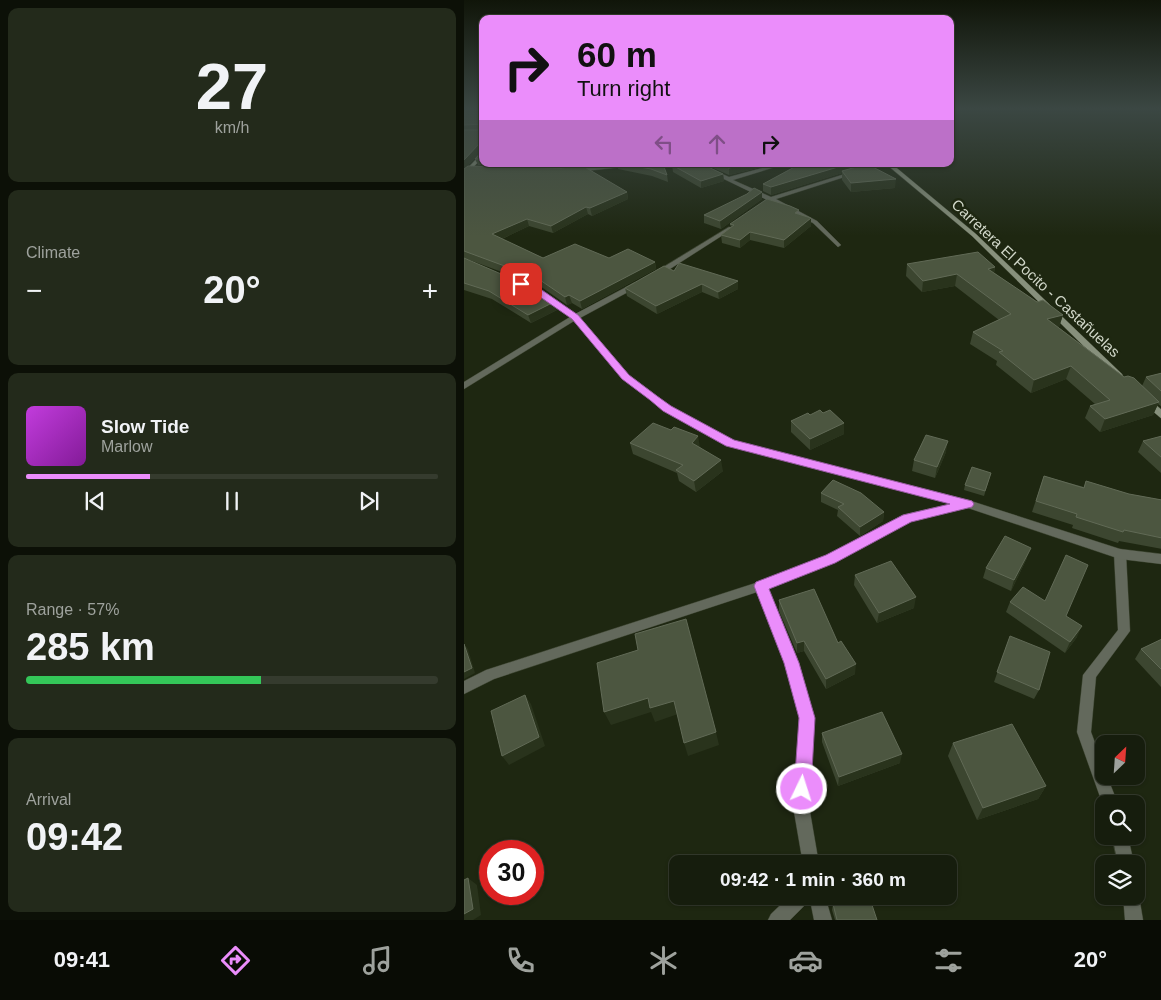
<!DOCTYPE html>
<meta charset="utf-8">
<style>
:root{--surface:#161d0d;--page:#232a1b;--text:#f1f3f6;--muted:#9ea29d;--line:#353b2e;--accent:#eb8dfb}
body{margin:0;font-family:Helvetica,sans-serif;background:var(--page);color:var(--text);height:100vh;display:flex;flex-direction:column;font-size:19px;white-space:nowrap}
*{box-sizing:border-box;margin:0}
p{font-size:16px;color:var(--muted)}
.icon{flex:none;width:28px;height:28px;fill:none;stroke:currentColor;stroke-width:2;stroke-linecap:round;stroke-linejoin:round}
.map{position:relative;flex:1;overflow:hidden}
.panel{display:flex;flex-direction:column;gap:8px;padding:8px;background:#0c1007;width:464px}
.panel>*{flex:none}
.hud{position:absolute;left:15px;top:15px;width:475px;height:152px;border-radius:10px;box-shadow:0 1px 4px #0004,0 0 0 1px var(--line);background:#eb8dfb;color:#111;overflow:hidden}
.needle{width:32px;rotate:25deg}
.tools{position:absolute;left:631px;top:735px;display:grid;gap:10px}
.tools a{display:grid;place-items:center;width:50px;height:50px;border-radius:10px;background:var(--surface);box-shadow:0 1px 4px #0004,0 0 0 1px var(--line);font-size:25px}
.speed{position:absolute;left:15px;top:840px;display:flex;gap:10px;font-size:25px;font-weight:700;text-align:center}
.speed>*{display:grid;place-content:center;width:65px;height:65px;border-radius:50%;background:var(--surface);box-shadow:0 1px 4px #0004,0 0 0 1px var(--line);line-height:1}
.speed .limit{border:8px solid #d22;background:#fff;color:#111}
.pin{position:absolute;display:grid;place-items:center;width:42px;height:42px;color:#fff;margin:-21px;border-radius:10px;box-shadow:0 2px 8px #0006}
.me{position:absolute;width:55px;margin:-28px;rotate:4deg;stroke-linejoin:round;filter:drop-shadow(0 0 4px #0008)}
.turn{display:flex;align-items:center;gap:18px;height:105px;padding:0 15px;font-size:22px}
.turn .icon{width:65px;height:65px;stroke-width:2.5}
.turn b{display:block;font-size:35px;line-height:42px}
.lanes{display:flex;align-items:center;height:48px;padding:0 15px;background:#0003;justify-content:center;gap:25px;direction:ltr}
.lanes .off{opacity:.35}
.big{font-size:38px;font-weight:700;line-height:1.1}
.panel .tile{flex:1;display:flex;flex-direction:column;justify-content:center;gap:8px;min-width:0;padding:0 18px;border-radius:10px;background:var(--page)}
.panel .dial{align-items:center;gap:0}
.dial b{font-size:65px;line-height:1}
.song{display:flex;align-items:center;gap:15px}
.cover{width:60px;height:60px;border-radius:8px;background:linear-gradient(135deg,hsl(290 70% 55%),hsl(290 70% 35%))}
.played{height:5px;border-radius:2px;background:linear-gradient(90deg,var(--accent) 30%,var(--line) 30%)}
.keys{display:flex;justify-content:space-around;direction:ltr}
.heat{display:flex;justify-content:space-between;align-items:center;font-size:28px;direction:ltr}
.charge{height:8px;border-radius:4px;background:linear-gradient(90deg,#34c759 57%,var(--line) 0)}
.trip{position:absolute;left:205px;top:855px;width:288px;height:50px;border-radius:10px;background:var(--surface);box-shadow:0 1px 4px #0004,0 0 0 1px var(--line);font-weight:700;line-height:50px;text-align:center}
.menu{display:flex;height:80px;justify-content:space-around;align-items:center;background:#090c05;color:var(--muted)}
.menu .icon{width:35px;height:35px}
.menu .on{color:var(--accent)}
.menu b{font-size:22px;color:var(--text)}
main{display:flex;flex:1;min-height:0}
.map>svg:first-child{display:block}
.lines{fill:none;stroke-linecap:round;stroke-linejoin:round}
.minor-casing{stroke:#3b432f;stroke-width:1}
.tertiary-casing{stroke:#3b432f;stroke-width:1}
.secondary-casing{stroke:#3b432f;stroke-width:1}
.minor{fill:#63695c;fill-rule:evenodd}
.tertiary{fill:#63695c;fill-rule:evenodd}
.secondary{fill:#87907c;fill-rule:evenodd}
.wall{fill:#3c4630}
.shaded-wall{fill:#29331c}
.building{fill:#4c5640;stroke:#616a56}
.route{fill:#eb8dfb;stroke:#995ca3}
.labels{text-anchor:middle;dominant-baseline:central;stroke-width:5;stroke-linejoin:round;paint-order:stroke}
.far-street-label{font-size:15px;fill:#d2d8ca;stroke:#1e2711}
</style>
<main>
<section class="panel">
<div class="tile dial"><b>27</b><p>km/h</p></div>
<div class="tile"><p>Climate</p>
<div class="heat"><a>−</a><b class="big">20°</b><a>+</a></div>
</div>
<div class="tile">
<div class="song"><i class="cover"></i><div><b>Slow Tide</b><p>Marlow</p></div></div>
<div class="played"></div>
<div class="keys"><svg class="icon" aria-label="previous" viewBox="0 0 24 24"><path d="M18 5L8 12l10 7zM5 5v14"/></svg><svg class="icon" aria-label="pause" viewBox="0 0 24 24"><path d="M8 5v14M16 5v14"/></svg><svg class="icon" aria-label="next" viewBox="0 0 24 24"><path d="M6 5l10 7-10 7zM19 5v14"/></svg></div>
</div>
<div class="tile"><p>Range · 57%</p><b class="big">285 km</b><div class="charge"></div></div>
<div class="tile"><p>Arrival</p><b class="big">09:42</b></div>
</section>
<div class="map">
<svg width="698" height="920" viewBox="0 0 698 920">
<rect width="100%" height="100%" fill="#1e2711"/>
<g class="lines">
<defs>
<g id="minor">
<path d="M156,164h16l-3,2 -58,6 -3,-2 3,-2z"/>
<path d="M229,164h7l29,13 48,-13h8l-52,16 38,17 106,-33h8l-109,35 41,22 24,24 -3,2 -25,-24 -42,-21 -10,7h-4v-2l10,-7z"/>
<path d="M265,227l5,1 -75,48 -7,-2z"/>
<path d="M170,283l7,2 -61,33 49,57 41,31 63,35 235,59 4,1 1,3 -1,3 -4,1 -241,-63 -63,-35 -41,-31 -49,-58 -110,68v-7l106,-65 -30,-20v-4h6l29,21z"/>
<path d="M656,549l4,2 2,3 4,77 -34,46 -5,55 13,35v9h3l11,28h-14v4l-27,-76 6,-57 35,-45 -4,-76 2,-3z"/>
<path d="M297,581l4,1 2,4 32,77 15,55 -5,88 10,58h-16l-10,-58 7,-88 -15,-55 -30,-77 2,-4z"/>
<path d="M648,836h16l6,28h-16z"/>
<path d="M672,890l3,6 4,24h-18l-2,-24h13z"/>
<path d="M326,896h35l7,24h-18l-4,-20 -20,20h-22l3,-6z"/>
</g>
<path id="tertiary" d="M504,500l152,49 42,5v10l-42,-5 -152,-51 -58,13 -76,41 -56,23 -284,94 -30,15v-13l22,-11 285,-92 55,-22 77,-41z"/>
<g id="secondary">
<path d="M19,152v5l-19,20v-5z"/>
<path d="M422,164h6l84,70 146,140 1,2 -1,2h-6l-144,-142z"/>
<path d="M682,398l3,1 13,11v9l-19,-16 -2,-2z"/>
</g>
</defs>
<use href="#minor" class="minor-casing"/>
<use href="#tertiary" class="tertiary-casing"/>
<use href="#secondary" class="secondary-casing"/>
<use href="#minor" class="minor"/>
<use href="#tertiary" class="tertiary"/>
<use href="#secondary" class="secondary"/>
</g>
<g class="wall">
<path d="M0,108h19v56h91v2l-96,-1 -3,-6 7,-8 -17,17 162,24 1,7 -36,17 -4,-2 -35,19 -24,-7 -27,13 41,19h66l46,4 1,7 -74,40 -10,-6 -5,2 -27,-19 -76,-28z"/>
<path d="M153,164h46l4,11 1,7 -16,-6 -34,-7z"/>
<path d="M240,164h70l-45,11z"/>
<path d="M208,165l51,9 1,7 -23,7 -28,-16z"/>
<path d="M394,166l37,22 -44,4 -9,-12v-7l-71,22 -8,-4v-7z"/>
<path d="M298,192v7l-41,30 -17,-6v-8z"/>
<path d="M335,214l12,12 -27,22 -34,-8 -10,8 -18,-5 -1,-8 10,-7 -1,-4z"/>
<path d="M0,258l93,52 -26,13 -39,-24 -28,-9z"/>
<path d="M443,264l88,3 -1,6 43,29 26,13 -4,12h-1l66,50 18,9 4,-9 16,-4v34l-4,-3 -5,11 -53,17 -15,-14 5,-12 5,-2 -29,-25 -35,14 -35,-28 1,-4 -27,-17 3,-12 26,-12 -44,-34 -33,6 -16,-16z"/>
<path d="M210,271l64,18 -19,10 -17,-7 -45,22 -30,-18 -2,-8z"/>
<path d="M346,415l34,19 -34,16 -19,-18v-11z"/>
<path d="M698,436v38l-24,-22 5,-11z"/>
<path d="M166,443l70,4 23,24 -27,21 -17,-11 -2,-8 -44,-19z"/>
<path d="M482,452l-11,26 -23,-7 2,-11z"/>
<path d="M527,473l-7,23 -20,-6 1,-5z"/>
<path d="M580,476l40,11 2,-6 43,13 33,6v49l-43,-8 -1,2 -46,-15 1,-3 -41,-13z"/>
<path d="M357,493l63,19 -1,9 -23,15 -23,-20 1,-6 -17,-8z"/>
<path d="M563,558l-16,33 -28,-13 3,-10z"/>
<path d="M391,575l59,33 -37,15 -23,-38z"/>
<path d="M315,600l59,43 17,31 -29,15 -22,-38 -7,2 -18,-42z"/>
<path d="M546,602l56,14 11,21 -12,16 -59,-41z"/>
<path d="M546,636l29,54 -5,9 -40,-17z"/>
<path d="M698,639v49l-27,-29 6,-10z"/>
<path d="M358,733l78,30 -62,23 -16,-44z"/>
<path d="M489,743l93,43 -8,13 -61,21 -29,-64z"/>
<path d="M369,904l44,16h-42l-3,-10z"/>
</g>
<g class="shaded-wall">
<path d="M15,144l3,7 -18,18v-9z"/>
<path d="M280,164h30l-45,11v-7z"/>
<path d="M384,164h10v4l-16,3v2l-71,22v-8z"/>
<path d="M259,174l1,7 -23,7v-7z"/>
<path d="M432,179l-1,9 -44,4v-9z"/>
<path d="M163,192l1,7 -36,17 -2,-8z"/>
<path d="M298,192v7l-41,30 -1,-8z"/>
<path d="M122,207l2,7 -35,19 -2,-7z"/>
<path d="M347,218v8l-27,22v-8z"/>
<path d="M63,219l2,7 -34,16 -3,-8z"/>
<path d="M286,232v8l-10,8v-8z"/>
<path d="M191,262l1,7 -74,40 -2,-8z"/>
<path d="M531,267l-2,12 -5,-10z"/>
<path d="M493,274l-2,12 -33,6 1,-11z"/>
<path d="M274,281v8l-19,10 -1,-7z"/>
<path d="M238,284v8l-45,22 -1,-8z"/>
<path d="M105,295l3,8 -5,2 -2,-8z"/>
<path d="M90,302l3,8 -26,13 -3,-8z"/>
<path d="M599,315l-4,12 -15,5 3,-13z"/>
<path d="M607,366l-5,13 -35,14 3,-13z"/>
<path d="M695,402l-6,13 -53,17 5,-13z"/>
<path d="M380,423v11l-34,16v-11z"/>
<path d="M234,436l2,11 -6,7 -2,-11z"/>
<path d="M484,441l-2,11 -11,26 2,-11z"/>
<path d="M257,460l2,11 -27,21 -2,-11z"/>
<path d="M420,512l-1,9 -23,15v-9z"/>
<path d="M567,548l-4,10 -16,33 3,-11z"/>
<path d="M452,597l-2,11 -37,15 2,-10z"/>
<path d="M618,626l-5,11 -12,16 5,-11z"/>
<path d="M340,641v10l-7,2v-10z"/>
<path d="M0,644l4,5 7,24 -11,6z"/>
<path d="M392,664l-1,10 -29,15v-10z"/>
<path d="M61,695l6,9 14,42 -36,19 -7,-9z"/>
<path d="M184,698l26,3 4,13 -23,8 -4,-10 -40,13 -7,-13z"/>
<path d="M252,732l3,13 -31,11 -4,-13z"/>
<path d="M438,754l-2,9 -62,23 1,-9z"/>
<path d="M582,786l-8,13 -61,21 6,-12z"/>
<path d="M4,878l9,7 4,30 -8,5h-9v-6z"/>
</g>
<g class="building">
<path d="M0,108h19v51h-8l8,-9 -1,-6h-3l-15,16v-30h17l1,-6 -18,1z"/>
<path d="M159,164h40l4,11 -16,-6z"/>
<path d="M214,164h24l21,10 -22,7 -29,-16z"/>
<path d="M256,164h24l-15,4z"/>
<path d="M336,164h48l-77,23 -8,-3z"/>
<path d="M403,164l29,15 -45,4 -9,-12z"/>
<path d="M4,166l92,2 23,-2 44,26 -37,16 -4,-1 -35,19 -24,-7 -35,15 51,24 32,-14 34,14 19,-9 27,13 -75,39 -11,-6 -4,2 -28,-19 -73,-27v-82z"/>
<path d="M290,188l8,4 -42,29 -16,-6 43,-21z"/>
<path d="M303,199l23,7 9,4 -4,3 16,5 -27,22 -34,-8 -10,8 -19,-5 13,-10 -4,-1z"/>
<path d="M514,252l17,15 -7,2 49,33 6,-2 20,15 -16,4 77,58 4,-1 6,2 25,24 -54,17 -15,-13 20,-6 -39,-34 -37,14 -35,-28 4,-1 -30,-19 38,-18 -54,-40 -34,7 -16,-17z"/>
<path d="M0,258l65,28 25,16 -26,13 -39,-24 -25,-8z"/>
<path d="M215,263l59,18 -20,11 -16,-8 -46,22 -31,-18 39,-22 10,5z"/>
<path d="M698,373v19l-16,-15z"/>
<path d="M356,410l3,3 7,-3 14,13 -34,16 -19,-18 17,-8 2,2z"/>
<path d="M189,423l18,7 3,-3 24,9 -6,7 29,17 -27,21 -18,-11 7,-5 -53,-22z"/>
<path d="M462,435l22,6 -11,26 -23,-7z"/>
<path d="M698,436v22l-19,-17z"/>
<path d="M508,467l19,6 -6,18 -20,-6z"/>
<path d="M580,476l40,12 2,-7 43,13 33,6v38l-38,-8 -1,2 -47,-15 1,-3 -41,-13z"/>
<path d="M369,480l28,13 23,19 -24,15 -22,-20 6,-3 -23,-11z"/>
<path d="M541,536l26,12 -17,32 -28,-12z"/>
<path d="M602,555l22,10 -22,51 16,10 -12,16 -60,-40 13,-15 22,14z"/>
<path d="M427,561l25,36 -37,16 -24,-38z"/>
<path d="M350,589l24,54 3,-2 15,23 -30,15 -22,-38 -7,2 -18,-43z"/>
<path d="M222,619l30,113 -32,11 -10,-42 -24,7 -2,-10 -44,14 -7,-49 41,-13 -3,-16z"/>
<path d="M546,636l40,16 -11,38 -42,-18z"/>
<path d="M698,639v31l-21,-21z"/>
<path d="M0,644l8,24 -8,4z"/>
<path d="M61,695l14,42 -37,19 -11,-45z"/>
<path d="M418,712l20,42 -63,23 -17,-44z"/>
<path d="M548,724l34,62 -63,22 -30,-65z"/>
<path d="M4,878l5,31 -9,5v-34z"/>
<path d="M389,896h16l8,24h-40l-4,-16z"/>
</g>
<linearGradient id="sky" x2="0" y2="1"><stop stop-color="#101509"/><stop offset="0.46" stop-color="#3b4743"/><stop offset="1" stop-color="#3b4743" stop-opacity="0"/></linearGradient>
<rect width="698" height="236" fill="url(#sky)"/>
<path class="route" d="M57,281l18,7 39,27 51,60 28,21 14,10 63,34 238,61 2,3 -2,3 -61,15 -76,41 -66,26 30,74 16,55 -4,71 -3,6 -6,2 -6,-2 -2,-6 5,-71 -15,-55 -30,-77 2,-4 70,-27 77,-40 47,-11 -224,-58 -63,-35 -13,-11 -28,-21 -50,-60 -39,-27 -15,-6 -1,-2z"/>
<g class="labels">
<g class="far-street-label">
<text transform="translate(572 278) rotate(43)">Carretera El Pocito - Castañuelas</text>
</g>
</g>
</svg>
<div class="tools">
<a><svg class="needle" viewBox="-14 -14 28 28"><path d="M0-13l5 13h-10z" fill="#e53935"/><path d="M0 13l5-13h-10z" fill="#9ea29d"/></svg></a>
<a><svg class="icon" aria-label="search" viewBox="0 0 24 24"><circle cx="10" cy="10" r="6"/><path d="M15 15l6 6"/></svg></a>
<a><svg class="icon" aria-label="layers" viewBox="0 0 24 24"><path d="M12 4l9 5-9 5-9-5zM3 14l9 5 9-5"/></svg></a>
</div>
<div class="speed"><div class="limit">30</div></div>
<div class="pin" style="left:57px;top:284px;background:#d93025"><svg class="icon" aria-label="arrive" viewBox="0 0 24 24"><path d="M6 21V4h12l-3 4 3 4H6"/></svg></div>
<svg class="me" style="left:338px;top:789px" viewBox="-20 -20 40 40"><circle r="17" fill="#eb8dfb" stroke="#fff" stroke-width="3"/><path d="M0-11L8 9 0 5-8 9z" fill="#fff"/></svg>
<div class="trip">09:42 · 1 min · 360 m</div>
<div class="hud">
<div class="turn"><svg class="icon" aria-label="right" viewBox="0 0 24 24"><path d="M7 20v-9h11M14 6l5 5-5 5"/></svg><div><b>60 m</b>Turn right</div></div>
<div class="lanes"><svg class="icon off" aria-label="left" viewBox="0 0 24 24"><path d="M17 20v-9H6M10 6l-5 5 5 5"/></svg><svg class="icon off" aria-label="ahead" viewBox="0 0 24 24"><path d="M12 20V5M6 11l6-6 6 6"/></svg><svg class="icon" aria-label="right" viewBox="0 0 24 24"><path d="M7 20v-9h11M14 6l5 5-5 5"/></svg></div>
</div>
</div>
</main>
<nav class="menu">
<b>09:41</b>
<svg class="icon on" aria-label="directions" viewBox="0 0 24 24"><path d="M12 3l9 9-9 9-9-9zM9 14v-3h6M13 9l2 2-2 2"/></svg>
<svg class="icon" aria-label="music" viewBox="0 0 24 24"><path d="M9 18V5l10-2v13"/><circle cx="6" cy="18" r="3"/><circle cx="16" cy="16" r="3"/></svg>
<svg class="icon" aria-label="phone" viewBox="0 0 24 24"><path d="M5 4h4l2 5-3 2q2 4 5 5l2-3 5 2v4C11 20 4 13 5 4z"/></svg>
<svg class="icon" aria-label="climate" viewBox="0 0 24 24"><path d="M12 3v18M4 7l16 10M4 17L20 7"/></svg>
<svg class="icon" aria-label="car" viewBox="0 0 24 24"><path d="M5 17H2v-5l4-1 3-4h7l3 4 3 1v5h-3M9 17h6M6 11h13"/><circle cx="7" cy="17" r="2"/><circle cx="17" cy="17" r="2"/></svg>
<svg class="icon" aria-label="filters" viewBox="0 0 24 24"><path d="M4 7h16M4 17h16"/><circle cx="9" cy="7" r="2"/><circle cx="15" cy="17" r="2"/></svg>
<b>20°</b>
</nav>
